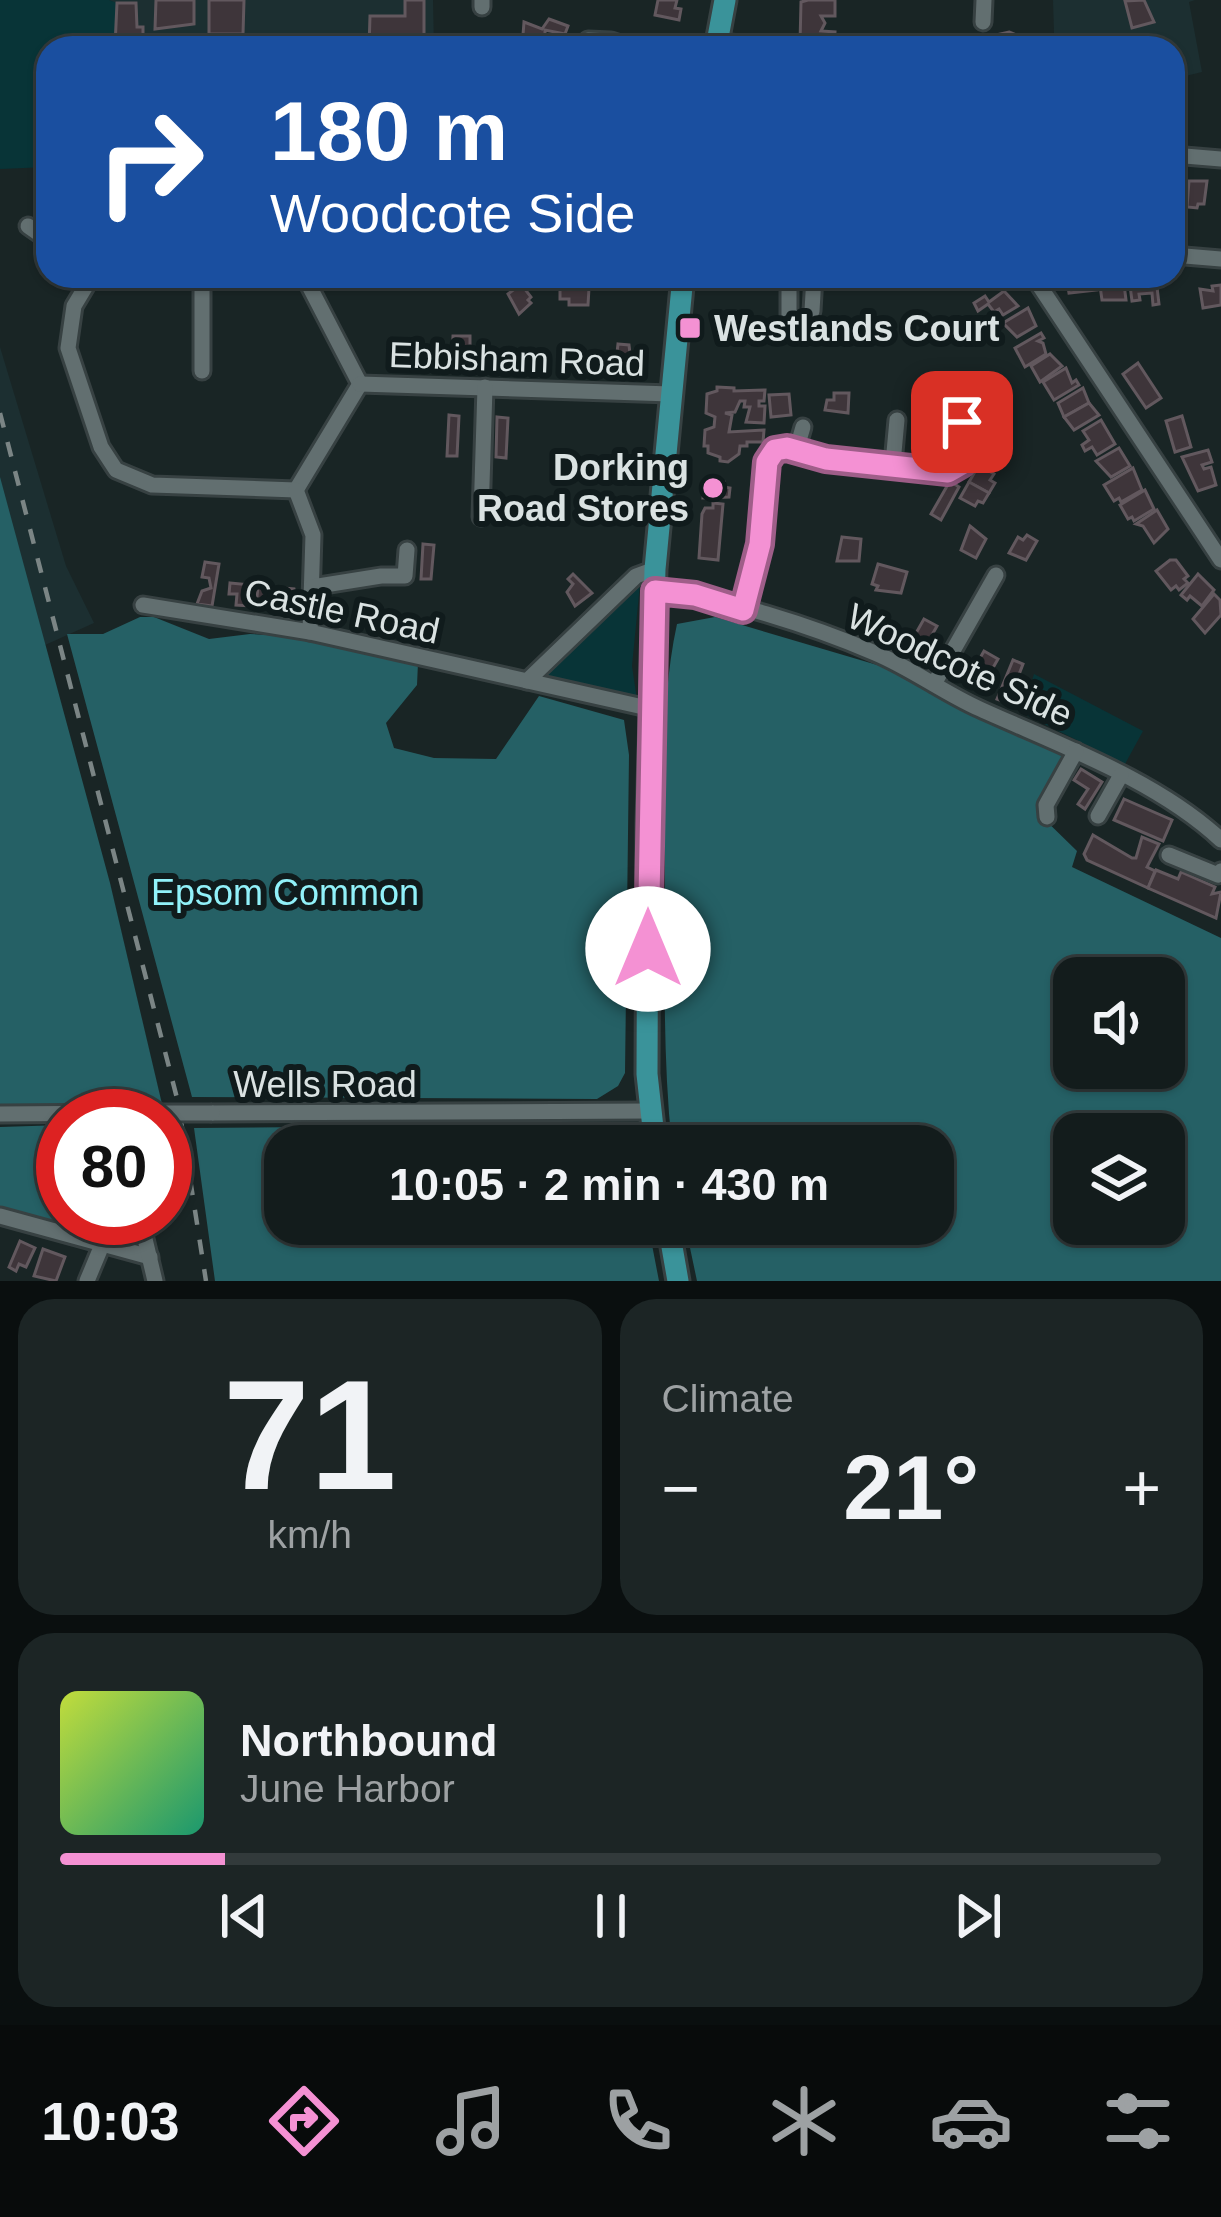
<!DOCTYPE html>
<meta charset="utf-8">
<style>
:root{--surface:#131c1c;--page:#1c2525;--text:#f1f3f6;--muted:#9da1a3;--line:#323a3b;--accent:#f491d3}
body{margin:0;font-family:Arial,sans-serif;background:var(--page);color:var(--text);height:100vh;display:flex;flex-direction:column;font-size:45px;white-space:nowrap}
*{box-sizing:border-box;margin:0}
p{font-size:39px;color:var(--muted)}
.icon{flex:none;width:66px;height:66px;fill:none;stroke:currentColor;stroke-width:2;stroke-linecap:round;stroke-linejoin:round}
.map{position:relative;height:1281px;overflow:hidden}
.drawer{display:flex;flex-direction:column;gap:18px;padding:18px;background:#0a0f0f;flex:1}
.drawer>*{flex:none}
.top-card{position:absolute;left:36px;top:36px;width:1149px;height:252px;border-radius:36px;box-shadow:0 3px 9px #0004,0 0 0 3px var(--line);background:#1a4fa0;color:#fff;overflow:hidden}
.controls{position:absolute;left:1053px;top:957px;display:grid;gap:24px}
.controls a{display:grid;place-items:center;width:132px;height:132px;border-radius:24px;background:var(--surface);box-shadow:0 3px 9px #0004,0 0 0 3px var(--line);font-size:60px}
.speed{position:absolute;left:36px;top:1089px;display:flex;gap:24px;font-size:60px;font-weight:700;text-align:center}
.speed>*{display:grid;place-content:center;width:156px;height:156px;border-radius:50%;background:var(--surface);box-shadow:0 3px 9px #0004,0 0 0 3px var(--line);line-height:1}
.speed .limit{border:18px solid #d22;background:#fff;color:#111}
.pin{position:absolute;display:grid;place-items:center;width:102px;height:102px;color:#fff;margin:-51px;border-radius:24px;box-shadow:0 6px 18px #0006}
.me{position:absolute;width:132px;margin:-66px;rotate:0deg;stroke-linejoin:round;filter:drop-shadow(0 0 9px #0008)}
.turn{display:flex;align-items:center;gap:42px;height:252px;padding:0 36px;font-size:54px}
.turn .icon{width:156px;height:156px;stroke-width:2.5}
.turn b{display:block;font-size:84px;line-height:102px}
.big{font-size:90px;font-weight:700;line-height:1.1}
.drawer .tile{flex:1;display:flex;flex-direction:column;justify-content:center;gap:18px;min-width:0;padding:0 42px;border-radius:36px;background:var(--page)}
.drawer .dial{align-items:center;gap:0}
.dial b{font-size:156px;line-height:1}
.song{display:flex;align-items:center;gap:36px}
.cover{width:144px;height:144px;border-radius:18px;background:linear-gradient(135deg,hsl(70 70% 55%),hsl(160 70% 35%))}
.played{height:12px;border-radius:6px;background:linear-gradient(90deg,var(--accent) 15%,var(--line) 15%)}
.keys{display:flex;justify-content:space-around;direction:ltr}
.heat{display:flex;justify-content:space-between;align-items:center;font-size:66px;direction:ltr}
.drawer .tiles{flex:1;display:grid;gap:18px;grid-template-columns:1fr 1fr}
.tile:last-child{grid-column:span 2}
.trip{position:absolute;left:264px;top:1125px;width:690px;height:120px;border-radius:36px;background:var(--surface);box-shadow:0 3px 9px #0004,0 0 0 3px var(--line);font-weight:700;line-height:120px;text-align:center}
.tabs{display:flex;height:192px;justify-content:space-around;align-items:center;background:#080b0b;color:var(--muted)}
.tabs .icon{width:84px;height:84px}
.tabs .selected{color:var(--accent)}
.tabs b{font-size:54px;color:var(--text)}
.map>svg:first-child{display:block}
.built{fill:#1c2f31}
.green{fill:#083437}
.forest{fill:#256065;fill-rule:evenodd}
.building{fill:#3e353a;stroke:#62585e;stroke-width:3}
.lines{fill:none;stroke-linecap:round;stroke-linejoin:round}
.minor-casing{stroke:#374142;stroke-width:21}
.highway-casing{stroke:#374142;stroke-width:27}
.minor{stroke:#626f70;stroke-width:15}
.highway{stroke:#3a939a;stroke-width:21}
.rail{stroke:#7b8585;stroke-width:4.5;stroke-dasharray:15 15;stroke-linecap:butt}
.minor-bridge-casing{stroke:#374142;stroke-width:21;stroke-linecap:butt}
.minor-bridge{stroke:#626f70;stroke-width:15}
.route-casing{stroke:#9f5e89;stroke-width:30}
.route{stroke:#f491d3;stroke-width:21}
.poi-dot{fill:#f491d3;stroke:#101b1c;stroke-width:4.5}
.labels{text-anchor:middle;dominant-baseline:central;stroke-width:12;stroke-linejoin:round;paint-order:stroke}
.poi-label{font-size:36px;font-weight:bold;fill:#dae2e2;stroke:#101b1c;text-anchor:start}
.street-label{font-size:36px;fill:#dae2e2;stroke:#101b1c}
.park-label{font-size:36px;fill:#91f1f9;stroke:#101b1c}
</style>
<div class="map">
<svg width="1221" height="1281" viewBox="0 0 1221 1281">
<rect width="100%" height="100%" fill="#192525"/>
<g class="built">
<path d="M109,0h324l1,48h-316l-1,-44z"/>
<path d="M1053,0h142l-6,2 13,70 -29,7v-31h-51l-4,-9 -64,-6z"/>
<path d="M0,347l66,219 28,57 -69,31 -25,-144z"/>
</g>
<g class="green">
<path d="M0,0h109l8,3 1,45h-70v119l-48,2z"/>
<path d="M636,583l4,1 -8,82 5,34 -93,-20 -3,-6z"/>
<path d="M1034,674l109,57 -18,33 -103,-51z"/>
</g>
<g class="forest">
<path d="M0,477l110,406 52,221 -162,1z"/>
<path d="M140,617h14l55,22 41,-5 33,2 135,27 -1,22 -31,38 8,25 40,10 62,1 43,-63 85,24 5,35 -4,318 -7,13 -21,13 -405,-2 -125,-463h36z"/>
<path d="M715,617l169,50 181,89 -29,55 41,40 -5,16 149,71v343h-524l-12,-57h248v-78h-261c-10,-94 -7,-190 -7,-284 0,-79 -5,-160 12,-238zM1074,978h90v90h-90zM1074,1134h90v90h-90z"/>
<path d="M63,1125v81l-7,21 -56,-15v-85z"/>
<path d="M426,1126l185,3 21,10 2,7h-349v78h363l11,57h-444l-21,-153z"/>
</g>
<g class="building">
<path d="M156,0h38v24l-39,5z"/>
<path d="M209,0h35l-1,34h-34z"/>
<path d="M405,0h19v48h-55l1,-32h35z"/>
<path d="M658,0h19l-2,8 6,1 -2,11 -24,-5z"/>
<path d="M808,0h27v16h-14l4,7 -4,8 14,1 -1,13 -34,-2 1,-41z"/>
<path d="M1144,0l10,22 -22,6 -7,-27z"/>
<path d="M117,3h19l1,24h6v19h-28z"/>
<path d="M549,19l19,7 -3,8 -20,-4v6l-22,-1 1,-13 18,7z"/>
<path d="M1009,32l10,4 -4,9 4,1 4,-9 15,6 -2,5h-41l1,-13z"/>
<path d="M1189,181h18l-3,23h-6l-1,4 -10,-1z"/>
<path d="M1055,276h41l1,14 -28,3 -1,-6 -12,1z"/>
<path d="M1123,276l3,24h-24l-3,-21z"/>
<path d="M1150,276l1,12 6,-1 2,17 -6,1 -1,-12 -13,1 1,6 -8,1 -3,-23z"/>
<path d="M521,284l10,13 -3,3 3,3 -12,11 -11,-20z"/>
<path d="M1221,285v20l-18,3 -3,-19 13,2 -1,-5z"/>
<path d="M560,286l29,2 -1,17h-19v-6h-9z"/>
<path d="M1004,291l14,15 -15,9 -4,-6 -5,3 -6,-8 -10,7 -4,-8 11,-7 4,6z"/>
<path d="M1028,308l8,18 -19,11 -14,-14z"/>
<path d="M1041,333l3,5 -6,3 5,2 3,11 -21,13 -10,-19z"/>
<path d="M453,336h17v19l-18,3z"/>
<path d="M618,344l11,1 3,26 -24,-1v-9h8z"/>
<path d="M1050,354l12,12 -22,16 -9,-16z"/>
<path d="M1138,363l23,35 -15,10 -23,-34z"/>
<path d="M1066,368l6,15 4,-3 3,5 -25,15 -11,-18z"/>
<path d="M717,387l17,1v3l31,-1 -1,11h-5v5h6l-1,17 -18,-1 4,-15h-6l1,-6h-5l-5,11 -10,1 7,2 -3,17 35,-2 -1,12h-16v4h-7l-1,8 -11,8 -8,-1v-4l-12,-4v-7h-4l1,-16 9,-3 1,-10 -9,-4 1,-19 10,-3z"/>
<path d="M1083,388l6,15 -25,14 -6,-14z"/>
<path d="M834,393h15l-1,20 -23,-3 2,-10h7z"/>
<path d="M789,394l2,21 -20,2 -2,-22z"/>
<path d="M1089,403l10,12 -25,15 -10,-13z"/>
<path d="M449,415l10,1 -2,40h-10z"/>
<path d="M989,416l8,13 -18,11 -10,-17z"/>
<path d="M1182,416l9,31 -16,5 -9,-31z"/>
<path d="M497,417l11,1 -2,40 -10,-1z"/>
<path d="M1101,420l14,24 -18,11 -5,-8 -7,4 -3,-6 7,-5 -6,-9z"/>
<path d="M927,438h8l3,9h7l-1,16 -19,-1z"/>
<path d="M1119,448l11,18 -19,11 -15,-16z"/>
<path d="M1208,450l4,12 -10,3 2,4 7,-2 5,18 -18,6 -16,-34z"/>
<path d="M979,465l15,9 -4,6 5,3 -6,10 -20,-11z"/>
<path d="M1133,468l9,22 -21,12 -2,-4 -5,3 -10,-16z"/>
<path d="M705,480l19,2 -1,5 7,1 -1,9 -26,1z"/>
<path d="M950,481l9,6 -18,33 -10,-6z"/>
<path d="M969,482l20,11 -6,10 -5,-2 -3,5 -15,-8z"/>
<path d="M1145,490l9,19 -20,12 -2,-4 -4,2 -8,-14z"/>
<path d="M713,503l10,1 -5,56 -19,-2 3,-44 3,-6h8z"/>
<path d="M1157,510l11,19 -14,14 -11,-17 -7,-2z"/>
<path d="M970,526l16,13 -10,19 -15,-8z"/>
<path d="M1027,535l10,6 -11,19 -17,-7 9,-16 5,3z"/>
<path d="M842,537l19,2 -2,22h-22z"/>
<path d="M423,544l11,1 -3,34h-10z"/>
<path d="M1170,560h6l12,16 -4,3 4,4 -9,7 -3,-4 -5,4 -15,-19z"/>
<path d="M205,562l14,2 -7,42 -15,-2 5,-13 9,-3 -2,-10 -7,-1z"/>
<path d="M878,564l29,8 -6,21 -25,-3 2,-4 -6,-2z"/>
<path d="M573,574l19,19 -17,13 -8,-14 6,-8 -5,-5z"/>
<path d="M1198,574l16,16 -12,16 -12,-10 -3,4 -6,-5z"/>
<path d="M230,583l22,2 -1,21 -15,-1 1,-11h-8z"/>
<path d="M258,586l36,3 3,20 -41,-2z"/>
<path d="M1214,594l6,6 1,15 -16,18 -12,-14z"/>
<path d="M924,619l13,7 -13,23 -13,-7z"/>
<path d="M984,651l14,8 -8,14 -4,-3 -5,9 -10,-5z"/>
<path d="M1013,660l10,4 -15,39 -11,-4z"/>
<path d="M1081,769l21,13 -17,27 -7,-5 10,-15 -14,-9z"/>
<path d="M1124,799l48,21 -9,21 -49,-21z"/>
<path d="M1093,835l39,23h4l6,-21 17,7 -12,23 8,4 -7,17 -61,-28 -3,-6z"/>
<path d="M1156,870l22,9 3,-7 34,15 -3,7 9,-2 -5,26 -68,-30z"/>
<path d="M20,1241l15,7 -9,19 -7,-3 -3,7 -7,-4z"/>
<path d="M43,1249l22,8 -9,24 -22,-5z"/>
</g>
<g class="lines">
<defs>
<g id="minor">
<path d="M482,0v7"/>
<path d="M983,22l1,-22"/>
<path d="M588,40l23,1 21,7"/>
<path d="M717,42l73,6"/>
<path d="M1173,155l48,4"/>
<path d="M28,226l20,14"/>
<path d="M1173,255l48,4"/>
<path d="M92,276l-18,30 -6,42 33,99 15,23 36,15 144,5 64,-106"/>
<path d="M304,276l56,108"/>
<path d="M789,276v40l16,5 7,-10 2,-35"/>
<path d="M1033,276l188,284"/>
<path d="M202,371v-95"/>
<path d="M360,384l311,10"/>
<path d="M897,420l-4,43 23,8 40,-1c20,-28 4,-53 -12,-79"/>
<path d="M796,451l7,-24"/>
<path d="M296,490l17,45 -3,97"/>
<path d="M481,517l4,-130"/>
<path d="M312,587l69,-11h24l2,-26"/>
<path d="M654,591c62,3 163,37 221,62 36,15 69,40 105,56 79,36 177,71 241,131"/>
<path d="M143,605l167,27 342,77"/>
<path d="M743,610l17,-66 8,-82 7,-12 12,-2 51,13 55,2"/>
<path d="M527,681l109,-105 19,-7"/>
<path d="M934,684l62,-109"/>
<path d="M1098,816l23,-41"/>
<path d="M1047,817l-1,-12 30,-54"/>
<path d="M1169,855l49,20 3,-4"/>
<path d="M212,1113l437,-2"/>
<path d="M0,1114l129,-1"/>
<path d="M0,1216l150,41"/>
<path d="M140,1218l15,63"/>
<path d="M87,1281l15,-36 23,-27"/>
</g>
<g id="highway">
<path d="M716,48l9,-48"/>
<path d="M655,1146l-8,-72 1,-251 7,-254 28,-293"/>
<path d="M668,1224l10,57"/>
</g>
</defs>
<use href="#minor" class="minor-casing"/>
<use href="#highway" class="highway-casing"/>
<use href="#minor" class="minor"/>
<use href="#highway" class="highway"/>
<g class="rail">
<path d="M0,413l178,689"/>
<path d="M181,1121l25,160"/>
</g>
<defs>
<path id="minor-bridge" d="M129,1113h83"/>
</defs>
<use href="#minor-bridge" class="minor-bridge-casing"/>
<use href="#minor-bridge" class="minor-bridge"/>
</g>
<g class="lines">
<defs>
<path id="route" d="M648,949l7,-358 40,4 48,15 17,-66 7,-82 8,-12 12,-2 39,11 122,13 14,-8 5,-24 -5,-18"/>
</defs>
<use href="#route" class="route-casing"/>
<use href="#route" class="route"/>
</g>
<g class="poi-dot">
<rect x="678" y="316" width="24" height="24" rx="6"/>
<circle cx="713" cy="488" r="12"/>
</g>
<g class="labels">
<g class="poi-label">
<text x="714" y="328">Westlands Court</text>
<text x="689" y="467" text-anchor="end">Dorking<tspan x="689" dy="41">Road Stores</tspan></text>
</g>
<g class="street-label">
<text transform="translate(517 359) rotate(2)">Ebbisham Road</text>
<text transform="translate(342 611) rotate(12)">Castle Road</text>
<text transform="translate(960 665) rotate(25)">Woodcote Side</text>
<text x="325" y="1084">Wells Road</text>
</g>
<g class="park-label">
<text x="285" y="892">Epsom Common</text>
</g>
</g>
</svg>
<div class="controls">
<a><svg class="icon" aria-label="sound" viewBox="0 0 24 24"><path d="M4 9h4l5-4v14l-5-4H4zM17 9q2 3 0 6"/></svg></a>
<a><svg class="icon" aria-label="layers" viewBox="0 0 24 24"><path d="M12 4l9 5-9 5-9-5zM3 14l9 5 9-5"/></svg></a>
</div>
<div class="speed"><div class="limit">80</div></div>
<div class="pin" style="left:962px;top:422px;background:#d93025"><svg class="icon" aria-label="arrive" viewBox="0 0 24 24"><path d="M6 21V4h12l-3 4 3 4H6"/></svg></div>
<svg class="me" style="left:648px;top:949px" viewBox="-20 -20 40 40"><circle r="19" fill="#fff"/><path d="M0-13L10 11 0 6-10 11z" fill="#f491d3"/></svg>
<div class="trip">10:05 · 2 min · 430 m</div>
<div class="top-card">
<div class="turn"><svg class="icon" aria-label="right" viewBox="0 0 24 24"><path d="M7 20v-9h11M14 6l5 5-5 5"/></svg><div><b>180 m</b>Woodcote Side</div></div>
</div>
</div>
<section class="drawer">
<div class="tiles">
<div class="tile dial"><b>71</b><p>km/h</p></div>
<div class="tile"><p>Climate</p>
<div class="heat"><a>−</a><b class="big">21°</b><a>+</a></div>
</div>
<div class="tile">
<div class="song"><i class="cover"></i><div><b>Northbound</b><p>June Harbor</p></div></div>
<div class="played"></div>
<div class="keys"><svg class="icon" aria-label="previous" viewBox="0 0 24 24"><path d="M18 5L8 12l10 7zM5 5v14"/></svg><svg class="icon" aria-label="pause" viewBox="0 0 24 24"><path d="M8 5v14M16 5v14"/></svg><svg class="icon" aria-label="next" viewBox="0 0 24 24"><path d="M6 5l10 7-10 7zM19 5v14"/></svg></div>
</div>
</div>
</section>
<nav class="tabs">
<b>10:03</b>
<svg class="icon selected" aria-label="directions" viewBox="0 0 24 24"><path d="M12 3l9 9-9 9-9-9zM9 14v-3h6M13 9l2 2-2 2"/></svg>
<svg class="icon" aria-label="music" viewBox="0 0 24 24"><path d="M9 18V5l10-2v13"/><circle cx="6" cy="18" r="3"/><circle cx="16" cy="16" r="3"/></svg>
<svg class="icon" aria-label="phone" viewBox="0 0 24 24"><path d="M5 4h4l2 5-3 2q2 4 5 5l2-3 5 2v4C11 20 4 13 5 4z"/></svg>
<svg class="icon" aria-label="climate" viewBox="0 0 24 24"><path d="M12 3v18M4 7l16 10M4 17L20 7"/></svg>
<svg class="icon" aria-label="car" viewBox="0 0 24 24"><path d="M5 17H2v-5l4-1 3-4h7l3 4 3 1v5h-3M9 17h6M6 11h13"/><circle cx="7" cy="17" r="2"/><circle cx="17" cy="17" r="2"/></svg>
<svg class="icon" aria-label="filters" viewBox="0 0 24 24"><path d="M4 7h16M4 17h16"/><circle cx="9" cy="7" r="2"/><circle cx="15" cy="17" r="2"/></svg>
</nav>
